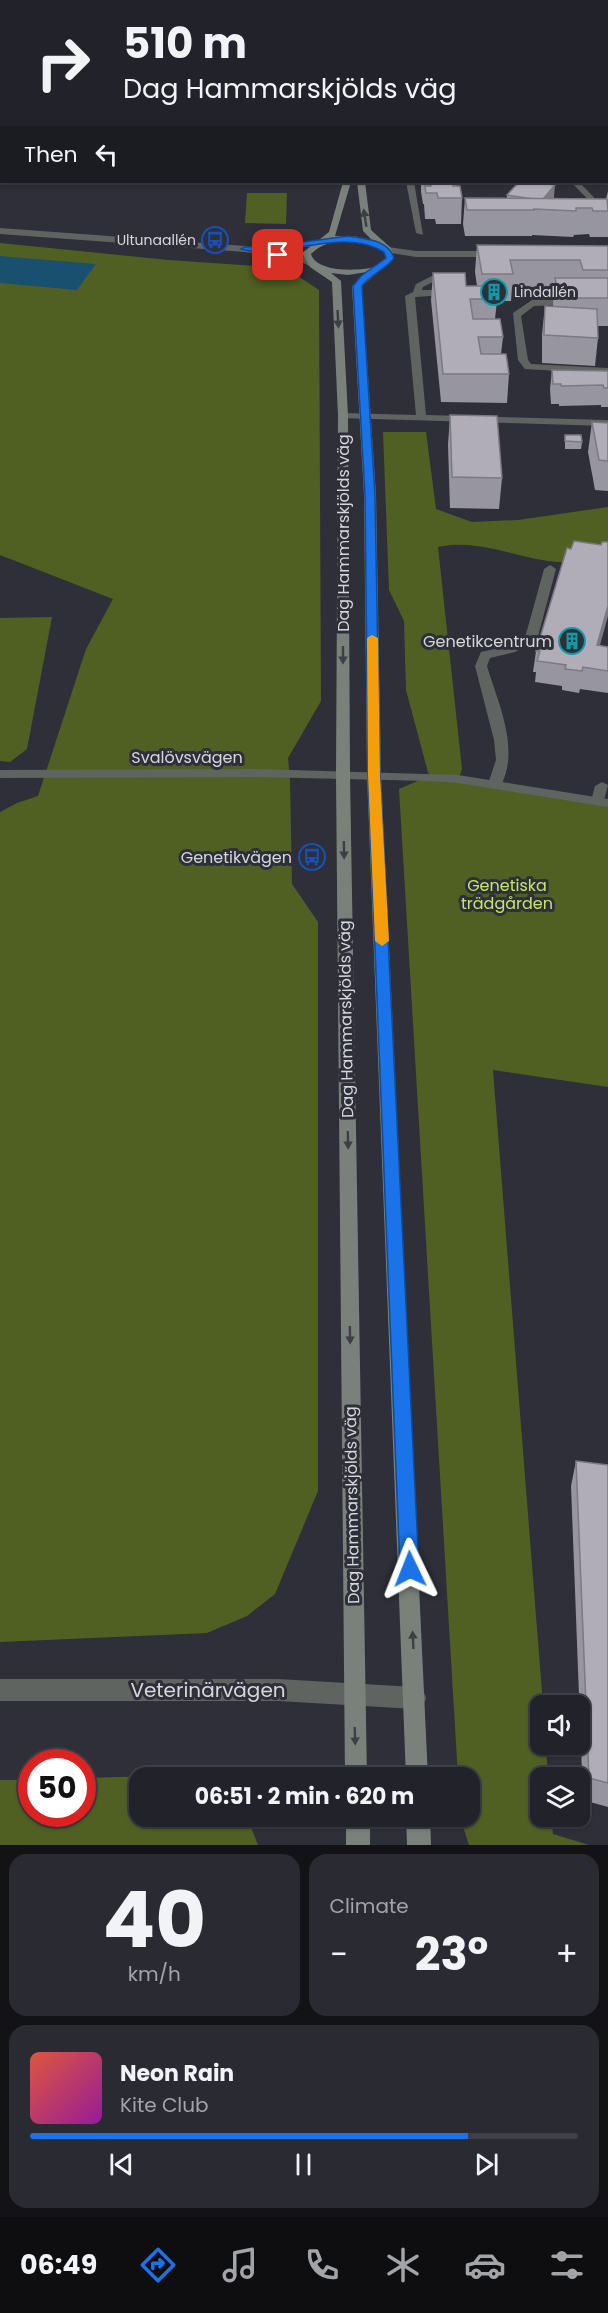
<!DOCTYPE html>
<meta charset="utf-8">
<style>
:root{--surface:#22232a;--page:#2a2b32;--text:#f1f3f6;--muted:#a2a4a8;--line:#3f4047;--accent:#1a73e8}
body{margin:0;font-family:Poppins,sans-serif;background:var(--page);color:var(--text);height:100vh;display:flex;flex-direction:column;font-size:22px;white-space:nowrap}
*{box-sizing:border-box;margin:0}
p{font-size:20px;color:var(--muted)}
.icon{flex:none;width:33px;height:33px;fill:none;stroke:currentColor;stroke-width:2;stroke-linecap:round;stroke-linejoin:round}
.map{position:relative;height:1845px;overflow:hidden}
.drawer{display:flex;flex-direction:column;gap:9px;padding:9px;background:#131317;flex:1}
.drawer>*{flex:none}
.top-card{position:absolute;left:0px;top:0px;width:609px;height:183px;box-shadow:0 2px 4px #0004,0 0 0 2px var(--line);background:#22232a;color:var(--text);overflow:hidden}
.tools{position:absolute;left:530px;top:1695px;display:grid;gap:12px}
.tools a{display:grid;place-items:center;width:60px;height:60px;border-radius:12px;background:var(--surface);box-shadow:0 2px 4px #0004,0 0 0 2px var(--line);font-size:30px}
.speed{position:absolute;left:18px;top:1749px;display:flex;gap:12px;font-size:30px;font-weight:700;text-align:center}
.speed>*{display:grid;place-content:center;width:78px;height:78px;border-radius:50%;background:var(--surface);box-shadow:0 2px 4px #0004,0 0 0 2px var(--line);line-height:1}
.speed .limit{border:9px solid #d22;background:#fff;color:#111}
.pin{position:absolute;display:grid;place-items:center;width:51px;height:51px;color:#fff;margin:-26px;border-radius:12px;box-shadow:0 3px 9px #0006}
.me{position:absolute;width:66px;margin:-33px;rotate:358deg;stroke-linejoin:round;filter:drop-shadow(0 0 4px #0008)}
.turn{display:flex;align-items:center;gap:21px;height:126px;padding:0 24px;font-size:27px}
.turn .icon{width:78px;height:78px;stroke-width:2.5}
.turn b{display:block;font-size:42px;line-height:51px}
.then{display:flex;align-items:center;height:57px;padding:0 24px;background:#0003;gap:12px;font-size:22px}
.big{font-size:45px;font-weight:700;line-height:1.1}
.drawer .card{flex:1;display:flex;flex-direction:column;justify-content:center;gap:9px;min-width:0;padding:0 21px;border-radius:18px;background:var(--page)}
.drawer .dial{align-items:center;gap:0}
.dial b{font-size:78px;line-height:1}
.song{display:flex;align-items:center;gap:18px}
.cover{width:72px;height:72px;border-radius:9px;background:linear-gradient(135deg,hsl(10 70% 55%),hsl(300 70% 35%))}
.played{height:6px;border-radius:3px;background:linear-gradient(90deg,var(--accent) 80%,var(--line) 80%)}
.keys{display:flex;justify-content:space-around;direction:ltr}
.heat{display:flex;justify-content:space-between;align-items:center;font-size:33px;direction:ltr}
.drawer .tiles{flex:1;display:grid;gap:9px;grid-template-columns:1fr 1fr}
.card:last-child{grid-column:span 2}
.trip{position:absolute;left:129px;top:1767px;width:351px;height:60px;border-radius:18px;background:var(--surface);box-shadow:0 2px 4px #0004,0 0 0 2px var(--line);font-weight:700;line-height:60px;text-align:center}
.tabs{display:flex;height:96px;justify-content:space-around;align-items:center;background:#0e0e11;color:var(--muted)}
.tabs .icon{width:42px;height:42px}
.tabs .on{color:var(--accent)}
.tabs b{font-size:27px;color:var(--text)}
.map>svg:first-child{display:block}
.green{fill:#506023}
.water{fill:#19506f}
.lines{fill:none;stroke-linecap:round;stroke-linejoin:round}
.stream{stroke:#19506f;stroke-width:4.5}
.service{fill:#606460;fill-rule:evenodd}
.minor{fill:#606460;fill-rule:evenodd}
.tertiary{fill:#606460;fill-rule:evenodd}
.secondary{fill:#7a817b;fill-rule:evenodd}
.wall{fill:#97959f}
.shaded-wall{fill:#7b7982}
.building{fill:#b0adb9;stroke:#7b7982;stroke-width:1.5}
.oneway{fill:#3d3f45}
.route{fill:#1a73e8;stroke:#114b97;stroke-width:1.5}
.slow{fill:#f59e0b}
.labels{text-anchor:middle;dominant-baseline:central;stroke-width:6;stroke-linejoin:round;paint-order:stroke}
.far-poi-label{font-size:14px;fill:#d6d7dd;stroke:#2e2f38;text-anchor:end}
.street-label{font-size:16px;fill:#d6d7dd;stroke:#2e2f38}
.poi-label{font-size:16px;fill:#d6d7dd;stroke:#2e2f38;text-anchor:end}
.park-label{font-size:16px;fill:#c4e668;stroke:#2e2f38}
.near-street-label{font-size:20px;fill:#d6d7dd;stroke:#2e2f38}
</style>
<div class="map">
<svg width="608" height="1845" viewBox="0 0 608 1845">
<rect width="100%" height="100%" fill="#2e2f38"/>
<g class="green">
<path d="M247,193h40l-1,31 -41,-1z"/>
<path d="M0,243l169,17 101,7 25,7 24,16 2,411 -33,57 2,22 2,104 26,38v569l-43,103 -28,22 -40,17 -207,9v-830l17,-9 21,-7 48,-147 27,-50 -113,-44z"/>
<path d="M383,432h43l10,77 36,13 46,-2 90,-13v47c-12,3 -25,7 -37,8 -43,3 -85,-25 -133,-15l24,222 -3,9 149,25v284l-115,-17 50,635 -3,1v38l6,1 2,32 -8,1v38l11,1 2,17 36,11h-120l-9,-28 10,-1v-38l-12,-1 -59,-988 30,-13 -23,-86 -2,-69 -15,-31z"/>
<path d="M52,617l-25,132 -17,13 -10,-1v-143z"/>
<path d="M231,1774l1,3 -92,1v38l107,1 11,28h-258v-65h31l1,34h50l1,-36z"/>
</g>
<path class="water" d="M0,256l96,8 -19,26 -77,-7z"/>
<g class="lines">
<path class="stream" d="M573,0l2,2"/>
<g class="service">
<path d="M406,182h8l9,53 -7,-2z"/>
<path d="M571,182h8l29,30v8z"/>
<path d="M608,297v6l-74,3 -13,10 7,44 3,4 77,4v6l-83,-5 -7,-9 -5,-47 19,-13z"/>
<path d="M550,565l6,4 -19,71 -22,12 -25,6 -3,8c11,37 34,84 13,121h-10l-2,-3 8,-24 -2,-20 -19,-74 6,-14 26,-6 18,-8 19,-69z"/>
<path d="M602,782l6,3 -5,19h-10l-2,-3 4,-15z"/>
</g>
<g class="minor">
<path d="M0,228l245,18 58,10 12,8 -4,3 -13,-7 -53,-8 -245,-18z"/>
<path d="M319,240l4,3 -1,2 -50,6 -4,-3 4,-3z"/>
<path d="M434,275l25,6 4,7 -17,7 -31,2 11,118 182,5v6l-269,-8v-4l4,-1 73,2 -11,-119 8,-4 3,-8zM435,281l17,4 1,2 -7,3h-24l1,-3z"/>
<path d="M257,769l201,6 150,24v8l-150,-24 -29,-2 -172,-4 -257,1v-8z"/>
<path d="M0,1679h278l137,8 8,3 3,8 -3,8 -8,3 -137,-8h-278z"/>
</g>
<path class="tertiary" d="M388,247l28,4h80l4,3 -4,3h-80l-31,-5 -1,-2z"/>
<g class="secondary">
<rect x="342" y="0" width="6" height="2"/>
<path d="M343,182h8l-16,54h19l18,4 -9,-9 -6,-49h8l6,48 20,18 3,10 -32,28 14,209 5,280 47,1003h-22l-39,-1003 -3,-280 -12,-209 15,-14 -19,3 -17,-2 10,8 7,135 2,359 17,1003h-22l-9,-1003 2,-359 -6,-134 -22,-15 -8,-14 27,-21zM343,241l21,2 18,6 4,9c-3,3 -7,8 -11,9 -17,4 -58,6 -64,-13 9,-9 19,-12 32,-13z"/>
<rect x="346" y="1816" width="24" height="29"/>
<path d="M406,1816h24l1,29h-24z"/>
</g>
</g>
<g class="wall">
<path d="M419,182h38v4l5,12 -1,26h-25l-1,-5h-10l-1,-15h-1l-2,-12v-7h-1z"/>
<path d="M489,182h42l23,15 -1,2h53l2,-8v46h-18l-1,-3 -15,1 -1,2 -41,-2v1h-67l-2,-12 2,-26 42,1v-4l9,-10z"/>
<path d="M477,245l131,1v80h-10v12l-3,28 -53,-3v-29l3,-28h8l1,-19h-42l-1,14h-14l-2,18 8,18 -2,17 8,20 -2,29 -66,-1 -10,-102 2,-27 33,13h11l-2,-14z"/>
<path d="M552,370l56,1v36h-7v-2l-42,1v-2h-8l-1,-15z"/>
<path d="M450,415l52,63 -3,31 -49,-1 -2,-63z"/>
<path d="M592,422l16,1v68l-13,-1 -7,-38z"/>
<path d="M565,435l17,7 -1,7h-16z"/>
<path d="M601,545l-1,101 8,1v46l-28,-4 -1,4 -17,-3v-4l-27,-4 1,-10h-3l3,-21 35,-102z"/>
<path d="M576,1461l32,4v342l-25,-7 -12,-314z"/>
</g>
<g class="shaded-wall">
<path d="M555,185l-1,12 -10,12 -2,-9z"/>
<path d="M608,606v10l-14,51 3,-22z"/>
</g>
<g class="building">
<path d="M431,182h21l1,4h7l2,12h-24l-1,-5h-11l-1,-7h6z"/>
<path d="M519,182h12l24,3 -12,14h-9l-27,-4z"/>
<path d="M465,198l142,1 1,12h-15l-1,-3h-16v3l-42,-2v1h-67z"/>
<path d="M477,245l131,1v24h-25l-3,-10h-70l3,14h-31z"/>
<path d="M433,273h32l1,13h29l2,13h-27l3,20h27l3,18h-25l3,17h25l3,20h-66z"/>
<path d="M555,278h53v20h-48z"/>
<path d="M545,306l52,3 1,29 -54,-3z"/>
<path d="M552,370l56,1v17h-4l-1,-3 -42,1v-2h-8z"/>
<path d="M450,415l47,1 5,62 -50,-1z"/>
<path d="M592,422l16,1v38l-9,-1z"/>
<path d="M565,435h16l1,7 -17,-1z"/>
<path d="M574,541l27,4 1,-3h6v64l-11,39 11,2v24l-25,-4 -1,4 -17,-2 1,-4 -29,-4 3,-10h-4l31,-103 4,1z"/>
<path d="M576,1461l32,4v318l-19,-5z"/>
</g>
<defs><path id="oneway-solid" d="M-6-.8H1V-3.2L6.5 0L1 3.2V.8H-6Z" transform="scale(1.5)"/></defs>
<g class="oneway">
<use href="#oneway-solid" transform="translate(365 218) rotate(-99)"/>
<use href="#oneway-solid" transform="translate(338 319) rotate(87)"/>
<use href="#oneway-solid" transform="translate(343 655) rotate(90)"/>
<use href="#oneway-solid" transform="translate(344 850) rotate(89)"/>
<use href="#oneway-solid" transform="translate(348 1140) rotate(89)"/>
<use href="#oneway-solid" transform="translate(350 1335) rotate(89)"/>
<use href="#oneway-solid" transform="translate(413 1640) rotate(-93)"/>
<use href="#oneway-solid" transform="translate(355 1736) rotate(88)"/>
</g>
<path class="route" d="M348,236c17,3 40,3 46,22 -8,12 -24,16 -32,28l13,209 5,280 39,794 -3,7 -6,2 -7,-2 -3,-7 -32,-794 -3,-280 -12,-209 8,-10 25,-18 -2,-6c-34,-21 -78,-3 -116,-1l13,2 1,2 -4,2 -37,-8 4,-2 36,-2z"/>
<path class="slow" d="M372,635l6,3 2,137 9,166 -7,5 -7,-5 -7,-166 -1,-137z"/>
<defs>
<symbol id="bus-ring" viewBox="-11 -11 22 22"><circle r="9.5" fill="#2e2f38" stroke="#1a4fb4" stroke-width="1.5"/><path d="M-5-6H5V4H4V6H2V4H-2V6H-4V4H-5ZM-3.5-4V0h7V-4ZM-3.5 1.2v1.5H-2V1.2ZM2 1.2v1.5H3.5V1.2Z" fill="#1a4fb4"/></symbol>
<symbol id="building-ring" viewBox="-11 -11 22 22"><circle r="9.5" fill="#2e2f38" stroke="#0f9aa8" stroke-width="1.5"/><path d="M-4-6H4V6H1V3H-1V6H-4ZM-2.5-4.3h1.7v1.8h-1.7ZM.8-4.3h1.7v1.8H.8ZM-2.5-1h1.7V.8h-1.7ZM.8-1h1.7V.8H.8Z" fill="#0f9aa8"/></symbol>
</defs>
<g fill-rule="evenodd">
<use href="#bus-ring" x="200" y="225" width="30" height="30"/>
<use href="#building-ring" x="479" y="277" width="30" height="30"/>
<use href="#building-ring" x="557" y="626" width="30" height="30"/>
<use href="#bus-ring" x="297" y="842" width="30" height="30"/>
</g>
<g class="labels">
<g class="far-poi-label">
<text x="196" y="240">Ultunaallén</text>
<text x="514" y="292" text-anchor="start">Lindallén</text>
</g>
<g class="street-label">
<text transform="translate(343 533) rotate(-90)">Dag Hammarskjölds väg</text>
<text x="187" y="757">Svalövsvägen</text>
<text transform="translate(346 1019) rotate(-91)">Dag Hammarskjölds väg</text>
<text transform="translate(352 1505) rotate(-91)">Dag Hammarskjölds väg</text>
</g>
<g class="poi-label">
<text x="552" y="641">Genetikcentrum</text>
<text x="292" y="857">Genetikvägen</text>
</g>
<g class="park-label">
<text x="507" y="885">Genetiska<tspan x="507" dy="18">trädgården</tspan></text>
</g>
<g class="near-street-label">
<text x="208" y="1690">Veterinärvägen</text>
</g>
</g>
</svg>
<div class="tools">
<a><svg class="icon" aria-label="sound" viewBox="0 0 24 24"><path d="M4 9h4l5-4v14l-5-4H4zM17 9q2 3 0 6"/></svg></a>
<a><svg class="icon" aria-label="layers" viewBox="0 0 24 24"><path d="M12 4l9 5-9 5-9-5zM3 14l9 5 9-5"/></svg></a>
</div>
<div class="speed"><div class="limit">50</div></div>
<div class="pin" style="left:278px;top:255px;background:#d93025"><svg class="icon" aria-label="arrive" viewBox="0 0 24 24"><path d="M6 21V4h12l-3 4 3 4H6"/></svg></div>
<svg class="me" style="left:410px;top:1569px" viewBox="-20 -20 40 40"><path d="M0-17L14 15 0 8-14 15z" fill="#1a73e8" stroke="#fff" stroke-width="4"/></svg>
<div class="trip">06:51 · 2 min · 620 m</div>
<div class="top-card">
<div class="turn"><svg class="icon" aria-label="right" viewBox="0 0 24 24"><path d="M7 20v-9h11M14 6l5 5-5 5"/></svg><div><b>510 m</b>Dag Hammarskjölds väg</div></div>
<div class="then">Then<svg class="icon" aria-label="left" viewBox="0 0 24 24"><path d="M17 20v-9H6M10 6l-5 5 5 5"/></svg></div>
</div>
</div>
<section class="drawer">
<div class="tiles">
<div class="card dial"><b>40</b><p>km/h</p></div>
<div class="card"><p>Climate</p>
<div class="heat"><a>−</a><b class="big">23°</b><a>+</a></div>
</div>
<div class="card">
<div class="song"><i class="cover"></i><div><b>Neon Rain</b><p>Kite Club</p></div></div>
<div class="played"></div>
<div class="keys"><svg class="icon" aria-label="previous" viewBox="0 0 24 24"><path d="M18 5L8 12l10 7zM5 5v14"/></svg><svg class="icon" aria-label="pause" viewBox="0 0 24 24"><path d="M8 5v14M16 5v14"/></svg><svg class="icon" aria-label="next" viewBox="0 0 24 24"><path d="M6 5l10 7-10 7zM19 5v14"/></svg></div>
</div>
</div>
</section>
<nav class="tabs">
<b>06:49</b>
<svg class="icon on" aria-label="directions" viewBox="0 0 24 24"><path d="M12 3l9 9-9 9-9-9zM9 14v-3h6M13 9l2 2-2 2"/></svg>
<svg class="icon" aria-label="music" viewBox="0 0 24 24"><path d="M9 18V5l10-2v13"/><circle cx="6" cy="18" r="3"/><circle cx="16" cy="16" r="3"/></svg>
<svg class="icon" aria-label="phone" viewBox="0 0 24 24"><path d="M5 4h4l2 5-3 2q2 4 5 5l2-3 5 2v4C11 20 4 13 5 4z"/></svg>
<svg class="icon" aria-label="climate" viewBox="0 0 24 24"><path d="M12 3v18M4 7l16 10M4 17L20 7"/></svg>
<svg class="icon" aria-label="car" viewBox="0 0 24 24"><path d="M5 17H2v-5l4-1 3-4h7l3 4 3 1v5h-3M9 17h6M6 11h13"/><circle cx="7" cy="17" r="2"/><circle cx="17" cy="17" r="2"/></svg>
<svg class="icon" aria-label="filters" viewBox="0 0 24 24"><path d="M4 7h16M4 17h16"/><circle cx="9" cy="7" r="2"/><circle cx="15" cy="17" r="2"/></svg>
</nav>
